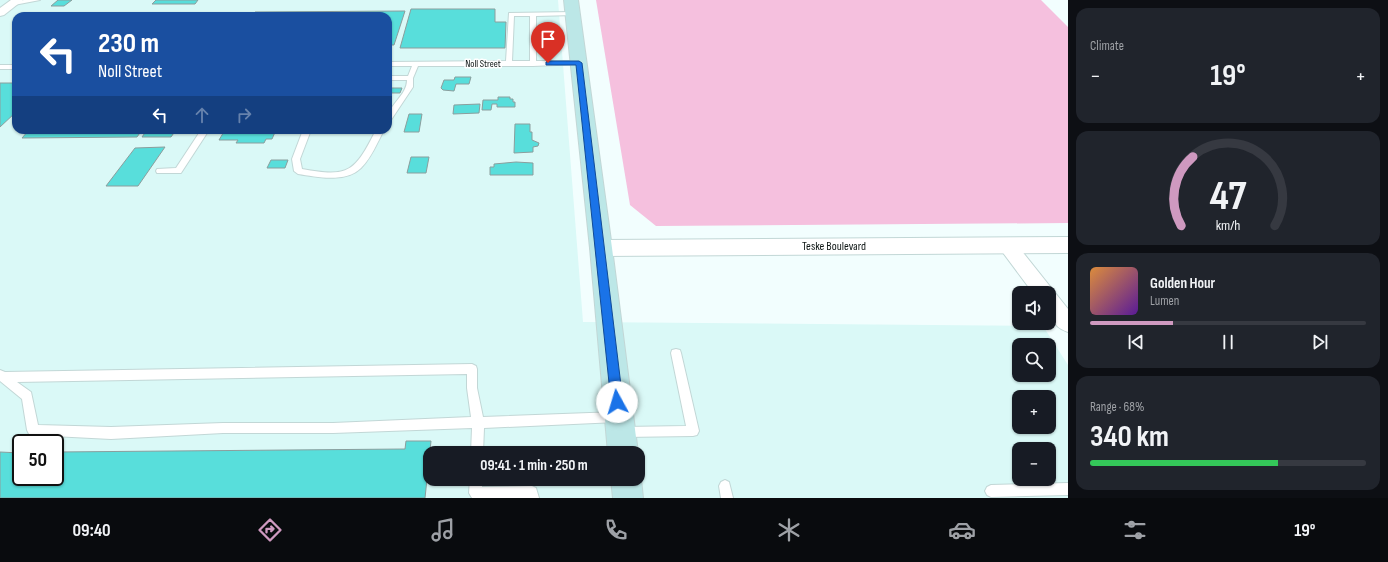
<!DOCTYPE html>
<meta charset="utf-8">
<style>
:root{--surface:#171b24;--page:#20242c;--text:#f1f3f6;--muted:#9ea1a6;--line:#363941;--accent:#cf99c0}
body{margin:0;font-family:"Sofia Sans Condensed",sans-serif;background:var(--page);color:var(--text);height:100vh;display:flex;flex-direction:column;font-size:15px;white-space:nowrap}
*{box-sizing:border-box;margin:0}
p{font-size:13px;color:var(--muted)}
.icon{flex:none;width:22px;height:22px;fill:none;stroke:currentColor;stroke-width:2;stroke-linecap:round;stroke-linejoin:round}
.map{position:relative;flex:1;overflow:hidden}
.details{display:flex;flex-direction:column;gap:8px;padding:8px;background:#0d0f14;width:320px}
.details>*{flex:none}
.hud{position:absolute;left:12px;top:12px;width:380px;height:122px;border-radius:12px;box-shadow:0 1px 3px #0004;background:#1a4fa0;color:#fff;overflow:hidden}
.fabs{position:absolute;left:1012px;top:286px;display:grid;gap:8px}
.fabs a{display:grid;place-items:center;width:44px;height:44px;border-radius:8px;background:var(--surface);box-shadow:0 1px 3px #0004;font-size:20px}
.speed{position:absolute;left:12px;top:434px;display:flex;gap:8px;font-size:20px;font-weight:700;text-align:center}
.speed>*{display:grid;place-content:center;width:52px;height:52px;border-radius:50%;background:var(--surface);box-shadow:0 1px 3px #0004;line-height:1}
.speed .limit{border:2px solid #111;border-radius:6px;background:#fff;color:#111}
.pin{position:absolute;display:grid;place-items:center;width:34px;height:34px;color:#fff;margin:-41px -17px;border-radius:50% 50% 50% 0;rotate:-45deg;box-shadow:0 0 4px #0007}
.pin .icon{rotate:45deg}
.me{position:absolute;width:44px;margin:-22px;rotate:354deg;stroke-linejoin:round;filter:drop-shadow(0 0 3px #0008)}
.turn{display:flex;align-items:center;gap:14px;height:84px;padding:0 20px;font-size:18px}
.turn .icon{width:52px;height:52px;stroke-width:2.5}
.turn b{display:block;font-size:28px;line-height:34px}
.lanes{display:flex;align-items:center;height:38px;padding:0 20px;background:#0003;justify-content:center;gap:20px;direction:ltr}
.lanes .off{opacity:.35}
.big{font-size:30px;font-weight:700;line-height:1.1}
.details .tile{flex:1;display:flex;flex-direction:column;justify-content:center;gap:6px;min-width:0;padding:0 14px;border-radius:12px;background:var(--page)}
.details .dial{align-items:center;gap:0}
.dial svg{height:104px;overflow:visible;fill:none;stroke:var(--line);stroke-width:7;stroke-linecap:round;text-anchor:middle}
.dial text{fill:var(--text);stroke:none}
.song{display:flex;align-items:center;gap:12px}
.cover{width:48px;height:48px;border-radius:6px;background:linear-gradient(135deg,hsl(30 70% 55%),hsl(270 70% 35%))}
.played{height:4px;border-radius:2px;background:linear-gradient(90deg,var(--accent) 30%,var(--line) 30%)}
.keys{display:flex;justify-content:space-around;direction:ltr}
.heat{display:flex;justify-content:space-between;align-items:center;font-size:22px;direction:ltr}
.charge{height:6px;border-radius:3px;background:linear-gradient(90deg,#34c759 68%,var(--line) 0)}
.trip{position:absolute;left:423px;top:446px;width:222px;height:40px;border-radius:12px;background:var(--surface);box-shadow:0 1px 3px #0004;font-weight:700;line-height:40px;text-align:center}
.tabs{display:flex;height:64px;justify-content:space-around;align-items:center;background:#090b0e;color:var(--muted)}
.tabs .icon{width:28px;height:28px}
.tabs .selected{color:var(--accent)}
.tabs b{font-size:18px;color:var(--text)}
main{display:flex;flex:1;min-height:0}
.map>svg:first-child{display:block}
.built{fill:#daf9f7;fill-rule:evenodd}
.green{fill:#f5c0de}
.building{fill:#58dedb;stroke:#8b9e9d}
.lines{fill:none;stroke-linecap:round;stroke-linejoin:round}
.service-casing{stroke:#c2d7d6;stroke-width:2}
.minor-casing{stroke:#c2d7d6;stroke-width:2}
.tertiary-casing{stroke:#c2d7d6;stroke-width:2}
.secondary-casing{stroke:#c2d7d6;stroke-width:2}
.service{fill:#fff;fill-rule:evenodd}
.minor{fill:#fff;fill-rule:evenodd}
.tertiary{fill:#fff;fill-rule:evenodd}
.secondary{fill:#bce7e7;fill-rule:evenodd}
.route{fill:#1a73e8;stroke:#114b97}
.labels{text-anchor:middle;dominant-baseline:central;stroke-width:3;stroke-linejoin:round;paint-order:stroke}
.far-street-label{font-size:10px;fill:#0e1615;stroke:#fff}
.street-label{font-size:12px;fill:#0e1615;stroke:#fff}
</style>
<main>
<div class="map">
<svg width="1068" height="498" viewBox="0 0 1068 498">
<rect width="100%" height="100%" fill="#f2fefe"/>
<path class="built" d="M0,0h558l25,322 460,4 25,39v133h-1068zM16,16h372v114h-372zM1019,345h30v30h-30zM1019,397h30v30h-30zM21,443h34v34h-34zM1019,449h30v30h-30zM430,453h208v26h-208z"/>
<path class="green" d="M596,0h445l27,27v196l-412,3 -26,-21z"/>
<g class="building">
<path d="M58,0h14l-8,6h-13z"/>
<path d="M156,0h42l-3,4h-43z"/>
<path d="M411,9h84v13h11l-1,26h-105z"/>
<path d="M405,11l-11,34h-6v-29h-136l3,-4z"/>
<path d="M455,77h16l-2,7h-13l-2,7 -11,-1 -2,-2 3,-8h10z"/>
<path d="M0,83h16v29l-16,15z"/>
<path d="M388,88h14l-2,5h-12z"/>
<path d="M498,97h12v2h3v3h2v5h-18v-3h-5l-1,6h-9l1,-10h15z"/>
<path d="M480,104l-1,9 -26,1 1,-9z"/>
<path d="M409,114h13l-3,18h-15z"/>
<path d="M515,124h15v8h2v8l7,3 -1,3 -5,1v5l-19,1z"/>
<path d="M29,130h113l-5,7 -115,1z"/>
<path d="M147,130h29l-5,7h-29z"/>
<path d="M225,130h51l-4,9h-6l-2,4h-28l2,-3h-19z"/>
<path d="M165,147l-27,39h-32l29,-38z"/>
<path d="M411,157h18l-3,16h-19z"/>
<path d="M271,160h17l-3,8h-18z"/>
<path d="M516,162l17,1v12h-43v-8h4v-3z"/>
<path d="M406,441h25l-6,57h-425v-46l21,1v24h34v-25l350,-3z"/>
</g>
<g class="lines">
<defs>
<g id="service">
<path d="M24,0h16l-26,5 -3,-2z"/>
<path d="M573,12l2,1v2l-39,1v45h43l3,2 -1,1 -48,2h-115l-5,12v9l-22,33h-3c0,-16 19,-24 19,-40h-19v-4h20l4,-10h-24v-4l118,-1 3,-48zM514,16h16v45h-18z"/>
<rect x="0" y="65" width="16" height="4"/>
<path d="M201,130h8l-28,43h-24l-1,-2 1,-2 19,-1z"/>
<path d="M303,130h8l-11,29 2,10c48,9 53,2 74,-39h8c-7,13 -12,27 -23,38 -15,15 -44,9 -63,6l-4,-3 -2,-12z"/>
<path d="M676,349l4,1 1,3 18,78 -2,4 -4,1 -69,1 -4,-1 -2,-4 2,-4 4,-1 62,-1 -15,-73 1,-3z"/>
<path d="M472,364l4,2 1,3v19l6,29 134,-5 4,1 2,4 -2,4 -4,1 -133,6 -1,25h-12l1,-25 -139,5h-110l-112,6 -78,-4 -4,-1 -2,-4 -5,-31 -22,-18v-11l5,2zM467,374v14l4,29 -138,6h-110l-112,4 -73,-2 -7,-33 -14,-10z"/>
<path d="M470,479h12v8l50,-1 4,2 3,10h-67l-3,-5z"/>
<path d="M725,480l4,2 4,16h-12l-2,-12 2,-4z"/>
<path d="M1068,483v12l-77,2 -4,-2 -2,-4 2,-4 4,-2z"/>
</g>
<g id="minor">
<path d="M11,0h12l-19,15 -4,1v-8z"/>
<path d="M1007,239l6,1 55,69v23c-19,-6 -19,-22 -19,-39h-16l-32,-43 -3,-5 3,-5z"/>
</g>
<path id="tertiary" d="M1068,237v16l-467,3 -8,-2 -3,-6 3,-6 8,-2z"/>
<g id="secondary">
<path d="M564,0h14l34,248 26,205h-30l-18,-205z"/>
<path d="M638,472l3,7 2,19h-30l-2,-19h27z"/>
</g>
</defs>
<use href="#service" class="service-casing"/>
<use href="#minor" class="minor-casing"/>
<use href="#tertiary" class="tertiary-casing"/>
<use href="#secondary" class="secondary-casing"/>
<use href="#service" class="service"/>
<use href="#minor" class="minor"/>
<use href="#tertiary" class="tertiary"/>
<use href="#secondary" class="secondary"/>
</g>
<path class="route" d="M548,61h31l3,2 41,339 -2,3 -4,2 -4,-2 -2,-3 -35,-337h-30v-3z"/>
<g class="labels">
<g class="far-street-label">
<text x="483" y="64">Noll Street</text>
</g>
<g class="street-label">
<text x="834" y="246">Teske Boulevard</text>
</g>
</g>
</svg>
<div class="fabs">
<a><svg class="icon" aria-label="sound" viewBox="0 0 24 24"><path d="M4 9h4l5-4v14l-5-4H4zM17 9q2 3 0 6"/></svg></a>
<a><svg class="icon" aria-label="search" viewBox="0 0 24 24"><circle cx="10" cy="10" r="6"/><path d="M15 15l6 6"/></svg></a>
<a>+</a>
<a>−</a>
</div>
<div class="speed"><div class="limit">50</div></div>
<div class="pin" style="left:548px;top:63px;background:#d93025"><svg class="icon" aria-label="arrive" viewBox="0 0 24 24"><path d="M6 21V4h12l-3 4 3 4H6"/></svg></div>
<svg class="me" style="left:617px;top:402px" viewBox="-20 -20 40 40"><circle r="19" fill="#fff"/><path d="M0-13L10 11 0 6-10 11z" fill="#1a73e8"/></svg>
<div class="trip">09:41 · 1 min · 250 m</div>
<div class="hud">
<div class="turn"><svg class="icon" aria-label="left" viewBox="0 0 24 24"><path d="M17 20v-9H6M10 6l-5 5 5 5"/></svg><div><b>230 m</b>Noll Street</div></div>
<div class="lanes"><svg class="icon" aria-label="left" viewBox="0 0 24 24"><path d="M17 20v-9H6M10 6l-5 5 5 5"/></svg><svg class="icon off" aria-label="ahead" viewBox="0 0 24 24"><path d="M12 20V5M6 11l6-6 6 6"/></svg><svg class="icon off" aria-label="right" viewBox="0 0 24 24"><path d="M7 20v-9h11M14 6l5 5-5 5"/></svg></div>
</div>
</div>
<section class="details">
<div class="tile"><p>Climate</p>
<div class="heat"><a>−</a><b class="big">19°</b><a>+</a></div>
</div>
<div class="tile dial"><svg viewBox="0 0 100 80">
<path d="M14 69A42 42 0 1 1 86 69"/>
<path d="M14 69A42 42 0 0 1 23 16" stroke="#cf99c0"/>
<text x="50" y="56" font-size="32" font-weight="700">47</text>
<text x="50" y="72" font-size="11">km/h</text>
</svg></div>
<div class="tile">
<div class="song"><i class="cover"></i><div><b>Golden Hour</b><p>Lumen</p></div></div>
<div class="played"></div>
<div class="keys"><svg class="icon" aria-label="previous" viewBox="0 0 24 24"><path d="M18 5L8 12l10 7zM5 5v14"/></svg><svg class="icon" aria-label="pause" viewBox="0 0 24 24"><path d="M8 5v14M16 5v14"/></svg><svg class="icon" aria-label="next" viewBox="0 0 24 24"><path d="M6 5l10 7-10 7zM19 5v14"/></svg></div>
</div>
<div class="tile"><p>Range · 68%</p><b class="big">340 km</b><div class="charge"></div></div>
</section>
</main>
<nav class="tabs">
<b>09:40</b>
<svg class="icon selected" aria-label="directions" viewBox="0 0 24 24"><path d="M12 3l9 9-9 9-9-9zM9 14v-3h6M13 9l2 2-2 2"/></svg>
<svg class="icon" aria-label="music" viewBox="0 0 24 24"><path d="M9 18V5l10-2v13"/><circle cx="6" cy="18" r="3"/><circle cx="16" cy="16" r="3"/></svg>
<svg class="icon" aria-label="phone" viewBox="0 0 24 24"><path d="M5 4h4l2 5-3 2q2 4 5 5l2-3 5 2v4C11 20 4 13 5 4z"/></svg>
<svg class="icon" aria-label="climate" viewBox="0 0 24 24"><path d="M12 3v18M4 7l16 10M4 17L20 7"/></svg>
<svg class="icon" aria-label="car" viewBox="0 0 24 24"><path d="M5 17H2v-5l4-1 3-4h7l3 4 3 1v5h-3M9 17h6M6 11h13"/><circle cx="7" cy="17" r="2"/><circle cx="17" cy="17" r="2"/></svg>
<svg class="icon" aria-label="filters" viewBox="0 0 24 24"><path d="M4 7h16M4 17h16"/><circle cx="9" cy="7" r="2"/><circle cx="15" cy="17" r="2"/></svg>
<b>19°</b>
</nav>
